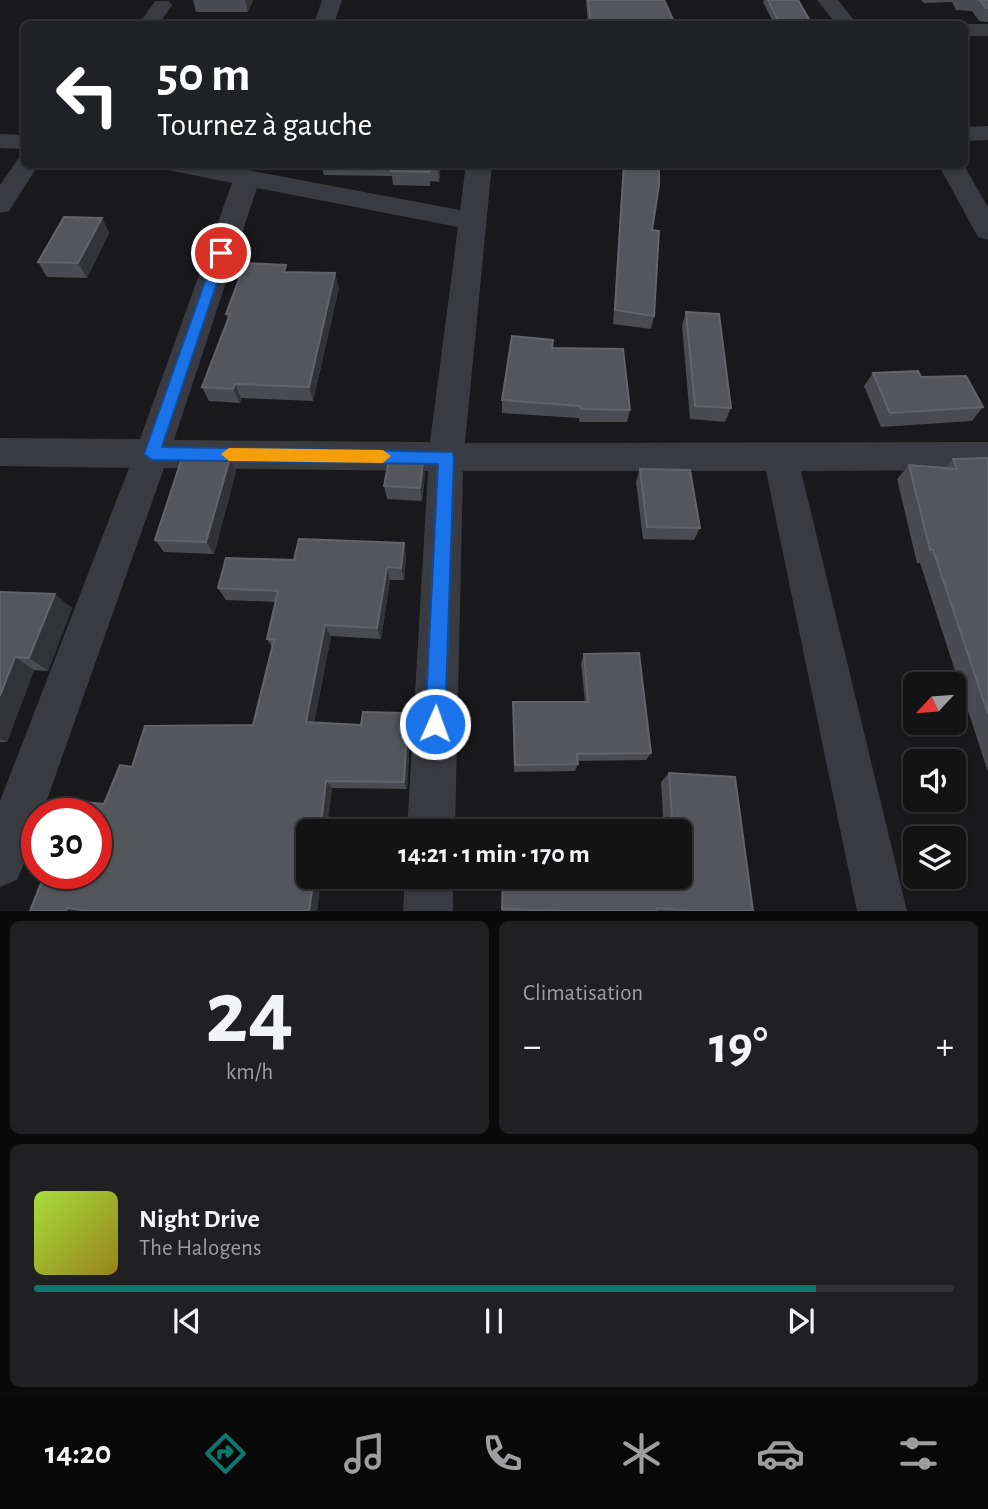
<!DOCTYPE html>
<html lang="fr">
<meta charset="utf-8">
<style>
:root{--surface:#131314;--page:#202022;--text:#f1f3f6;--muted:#9d9ea0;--line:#323234;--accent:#0f766e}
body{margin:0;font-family:"Alegreya Sans",sans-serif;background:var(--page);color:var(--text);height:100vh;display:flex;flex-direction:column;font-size:26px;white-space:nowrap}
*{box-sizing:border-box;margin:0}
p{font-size:23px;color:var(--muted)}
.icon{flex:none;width:38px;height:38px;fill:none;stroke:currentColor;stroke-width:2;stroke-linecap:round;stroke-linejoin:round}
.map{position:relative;height:911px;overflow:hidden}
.panel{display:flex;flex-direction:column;gap:10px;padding:10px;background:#0a0a0b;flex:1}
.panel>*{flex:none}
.hud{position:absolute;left:21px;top:21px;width:947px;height:147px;border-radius:10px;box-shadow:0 2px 5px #0004,0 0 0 2px var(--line);background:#202124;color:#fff;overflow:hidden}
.needle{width:46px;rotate:244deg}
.controls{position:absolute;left:903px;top:672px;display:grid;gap:14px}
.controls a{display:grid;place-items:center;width:63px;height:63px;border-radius:10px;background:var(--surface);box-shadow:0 2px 5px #0004,0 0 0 2px var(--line);font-size:35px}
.speed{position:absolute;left:21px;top:798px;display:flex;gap:14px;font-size:35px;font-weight:700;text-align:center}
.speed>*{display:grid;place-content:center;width:91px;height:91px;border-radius:50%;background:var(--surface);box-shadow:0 2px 5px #0004,0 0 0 2px var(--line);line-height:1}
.speed .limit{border:10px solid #d22;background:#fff;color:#111}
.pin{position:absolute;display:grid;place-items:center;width:60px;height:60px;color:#fff;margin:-30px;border:4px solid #fff;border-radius:50%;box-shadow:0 2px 7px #0007}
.me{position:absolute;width:77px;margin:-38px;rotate:2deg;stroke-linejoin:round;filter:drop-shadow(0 0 5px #0008)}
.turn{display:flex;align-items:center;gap:24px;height:147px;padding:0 21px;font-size:32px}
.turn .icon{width:91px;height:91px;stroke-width:2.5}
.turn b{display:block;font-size:49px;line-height:60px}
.big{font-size:52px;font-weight:700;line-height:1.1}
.panel .tile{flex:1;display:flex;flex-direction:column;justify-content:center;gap:10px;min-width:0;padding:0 24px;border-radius:10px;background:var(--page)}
.panel .dial{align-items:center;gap:0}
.dial b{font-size:91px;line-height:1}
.song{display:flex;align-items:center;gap:21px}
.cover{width:84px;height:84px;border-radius:10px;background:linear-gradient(135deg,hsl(80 70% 55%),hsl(50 70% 35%))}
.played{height:7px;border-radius:4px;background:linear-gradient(90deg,var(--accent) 85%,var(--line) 85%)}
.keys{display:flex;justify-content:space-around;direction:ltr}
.heat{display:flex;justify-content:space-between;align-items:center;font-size:38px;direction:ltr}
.panel .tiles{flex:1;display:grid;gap:10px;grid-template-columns:1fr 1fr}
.tile:last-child{grid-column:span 2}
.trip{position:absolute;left:296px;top:819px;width:396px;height:70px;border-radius:10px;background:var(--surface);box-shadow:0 2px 5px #0004,0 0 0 2px var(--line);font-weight:700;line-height:70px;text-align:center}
.menu{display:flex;height:112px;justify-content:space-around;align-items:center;background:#080808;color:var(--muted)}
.menu .icon{width:49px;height:49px}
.menu .active{color:var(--accent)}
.menu b{font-size:32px;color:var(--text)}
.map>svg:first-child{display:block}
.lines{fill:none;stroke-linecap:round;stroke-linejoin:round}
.street{fill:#3a3b40;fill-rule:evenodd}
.wall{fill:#4a4b50}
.shaded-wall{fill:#323336}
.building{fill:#55565b;stroke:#62646a;stroke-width:2}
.route{fill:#1a73e8;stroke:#114b97;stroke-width:2}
.slow{fill:#f59e0b}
</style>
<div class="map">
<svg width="988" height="911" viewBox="0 0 988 911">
<rect width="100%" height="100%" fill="#19191b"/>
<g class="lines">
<g class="street">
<path d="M322,0h20l-8,24h-20z"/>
<path d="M817,0h21l19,24h-21z"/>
<path d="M155,1h14l3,4 -13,19h-20z"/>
<path d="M961,24h27v12h-24v-12z"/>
<path d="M988,126v14l-24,1v-14z"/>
<path d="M0,134l24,1v14l-24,-1z"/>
<path d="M24,157v7h15l-30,47 -9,2v-28l18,-26z"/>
<path d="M160,164h56l244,46 6,-46h26l-27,279 523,-1v28l-187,1 106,440h-50l-91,-440h-303l-8,360h-48l21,-360 -264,-3 -122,346h-5c0,23 -11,45 -20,66l-17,7v-86l129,-333 -129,-2v-28l140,1 92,-256 -69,-14zM257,188l201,39 -28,215 -256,-2z"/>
<path d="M938,164h25l25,43v33l-10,-3z"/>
<path d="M405,877h48v34h-50z"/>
</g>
</g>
<g class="wall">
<path d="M193,0h60l-5,12h-52z"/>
<path d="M586,0h78l11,24h-87z"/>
<path d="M764,0h34l12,21 -1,3h-35l-11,-22z"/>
<path d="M921,0h67v22l-9,-1 -7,-10 -16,-1 -4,-8 -28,1z"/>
<path d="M321,164h120l-2,18 -9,-1v5l-37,-1 -1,-9 -68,-1z"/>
<path d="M623,164h36l-7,66 2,86 -3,13 -38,-5z"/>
<path d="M102,218l7,15 -22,45 -40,-1 -9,-15z"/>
<path d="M288,272l51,16 -26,113 -72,-3 -1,5 -31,-2 -7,-14 26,-68 -2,-5z"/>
<path d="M686,312l45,96 -6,14 -35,-3 -8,-93z"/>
<path d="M552,348l78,62 -3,12h-48v-4l-77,-5v-13z"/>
<path d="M873,373l48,4 62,30 -11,14 -91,6 -17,-41z"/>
<path d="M230,458l6,13 -22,83 -50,-2 -9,-12z"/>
<path d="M988,458v314l-68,-209h-3l-20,-84 12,-14 36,3 8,-9z"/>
<path d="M640,469l60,59 -6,12 -51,-1 -7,-57z"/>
<path d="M425,474l-3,27 -35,-2 -3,-13z"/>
<path d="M404,543l2,13 -2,24h-14l-9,59 -50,-3 -17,87 47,2 47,-12 3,9 -4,67 -75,-1 -15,123h-287l74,-107 28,-37 121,-42 19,-78 -5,-8 9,-37 -50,-2 -8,-12 76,-28z"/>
<path d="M0,592l72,16 -24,63 -14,-1 -27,72h-7z"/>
<path d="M584,654l67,99 -5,7 -69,1 1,3 -3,7 -61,1 -1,-70h72l-4,-39z"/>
<path d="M669,773l84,138h-251v-34h177v-46h-15l-3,-49z"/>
</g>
<g class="shaded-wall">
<path d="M245,0h8l-5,12z"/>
<path d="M438,164h3l-2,18 -1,-15z"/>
<path d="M102,218l7,15 -22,45 -9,-15z"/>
<path d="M335,273l4,15 -26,113 -4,-14z"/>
<path d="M235,384l6,14 -1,5 -7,-14z"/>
<path d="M230,458l6,13 -22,83 -8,-12z"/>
<path d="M423,461l2,13 -3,27 -2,-13z"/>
<path d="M404,543l2,13 -2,24 -3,-12z"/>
<path d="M387,567l3,13 -9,59 -4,-11z"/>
<path d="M55,594l17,14 -24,63 -19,-13z"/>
<path d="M325,625l6,11 -19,95 -6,-9z"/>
<path d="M15,657l19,13 -27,72 -7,-3v-43z"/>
<path d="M408,713l3,9 -4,67 -3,-7z"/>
<path d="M326,781l6,7 -5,43h-7z"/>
<path d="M314,877h7l-4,34h-8z"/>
<path d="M67,908l17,3h-18z"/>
</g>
<g class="building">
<path d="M588,0h76l11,24h-84z"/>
<path d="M768,0h30l12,21 -32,-1z"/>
<path d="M980,0h8v8h-2z"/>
<path d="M393,164h45v3h-9v5l-38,-1z"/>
<path d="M624,164h35v21l-7,45 7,1 -5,85 -39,-6z"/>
<path d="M64,217l38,1 -24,45 -40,-1z"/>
<path d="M245,263l41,2 -2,7 51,1 -26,114 -74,-3 -2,5 -31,-2 28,-73h-4z"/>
<path d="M686,312l33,2 12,94 -36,-2z"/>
<path d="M512,336l41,4 -1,8 71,1 7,61 -49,-1 -1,-3 -78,-6z"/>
<path d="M918,371l3,6 45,-1 17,31 -93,6 -17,-40z"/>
<path d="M182,458h48l-24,84 -51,-2z"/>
<path d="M988,458v256l-55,-164h-3l-21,-85 48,4 -4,-10z"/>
<path d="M389,460l34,1 -3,27 -36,-2z"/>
<path d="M640,469l50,1 10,58 -53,-1z"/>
<path d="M299,539l105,4 -3,25 -14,-1 -10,61 -52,-3 -19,97 55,3 2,-13 45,1 -4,69 -78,-1 -6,50h-12v46h6l-5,34h-218l-24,-3 -1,3h-36l15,-38h51v-59h-28l5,-13 31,3 16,-39 12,2 13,-41 108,-1 21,-85 -7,-1 11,-48 -60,-3 8,-30 68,2z"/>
<path d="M0,592l55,2 -26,64 -14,-1 -15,39z"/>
<path d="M639,653l12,100 -74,1 1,10 -63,1 -2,-63h75l-4,-48z"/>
<path d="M669,773l66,4 18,134h-63l-33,-3v3h-94l-61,-2 1,-32h176v-46h-6z"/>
</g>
<path class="route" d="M221,249l6,4 -65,194 290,5 2,5 -9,267 -3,7 -7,3 -7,-3 -3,-7 13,-260 -286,-4 -8,-6 71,-201z"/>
<path class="slow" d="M229,448l154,2 8,6 -8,7 -154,-2 -8,-7z"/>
</svg>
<div class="controls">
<a><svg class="needle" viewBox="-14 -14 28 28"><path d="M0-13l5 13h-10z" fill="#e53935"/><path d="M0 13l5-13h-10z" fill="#9d9ea0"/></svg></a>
<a><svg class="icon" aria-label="sound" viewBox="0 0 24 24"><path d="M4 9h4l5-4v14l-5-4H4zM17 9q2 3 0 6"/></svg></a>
<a><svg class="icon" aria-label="layers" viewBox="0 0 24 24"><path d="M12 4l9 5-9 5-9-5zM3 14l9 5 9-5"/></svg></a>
</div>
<div class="speed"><div class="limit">30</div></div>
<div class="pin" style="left:221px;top:253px;background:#d93025"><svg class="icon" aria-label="arrive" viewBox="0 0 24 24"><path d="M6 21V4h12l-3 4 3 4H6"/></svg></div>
<svg class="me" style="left:435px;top:724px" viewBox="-20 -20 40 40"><circle r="17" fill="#1a73e8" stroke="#fff" stroke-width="3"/><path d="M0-11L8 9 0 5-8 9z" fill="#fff"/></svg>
<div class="trip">14:21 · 1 min · 170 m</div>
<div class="hud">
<div class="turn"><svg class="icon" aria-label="left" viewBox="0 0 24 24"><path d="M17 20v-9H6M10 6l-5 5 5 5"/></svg><div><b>50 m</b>Tournez à gauche</div></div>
</div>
</div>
<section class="panel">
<div class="tiles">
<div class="tile dial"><b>24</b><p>km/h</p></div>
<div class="tile"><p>Climatisation</p>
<div class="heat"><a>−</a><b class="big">19°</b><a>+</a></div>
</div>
<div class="tile">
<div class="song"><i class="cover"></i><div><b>Night Drive</b><p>The Halogens</p></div></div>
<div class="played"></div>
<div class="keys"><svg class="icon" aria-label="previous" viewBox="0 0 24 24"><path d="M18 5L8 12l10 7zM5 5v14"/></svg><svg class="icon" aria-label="pause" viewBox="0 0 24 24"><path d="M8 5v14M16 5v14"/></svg><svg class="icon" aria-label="next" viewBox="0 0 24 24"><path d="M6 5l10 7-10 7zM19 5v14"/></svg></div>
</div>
</div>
</section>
<nav class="menu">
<b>14:20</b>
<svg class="icon active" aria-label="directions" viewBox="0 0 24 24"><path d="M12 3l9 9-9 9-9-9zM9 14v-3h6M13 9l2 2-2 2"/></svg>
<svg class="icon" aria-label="music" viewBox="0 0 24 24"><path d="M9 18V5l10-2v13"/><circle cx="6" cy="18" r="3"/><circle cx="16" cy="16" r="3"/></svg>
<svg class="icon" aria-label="phone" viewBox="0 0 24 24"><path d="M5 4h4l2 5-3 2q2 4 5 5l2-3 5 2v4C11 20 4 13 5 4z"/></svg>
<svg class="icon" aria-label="climate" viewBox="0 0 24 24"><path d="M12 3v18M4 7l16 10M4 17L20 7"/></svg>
<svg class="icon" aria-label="car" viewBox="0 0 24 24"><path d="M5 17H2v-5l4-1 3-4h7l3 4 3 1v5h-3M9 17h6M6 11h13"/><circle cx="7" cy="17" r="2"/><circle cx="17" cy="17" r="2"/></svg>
<svg class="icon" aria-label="filters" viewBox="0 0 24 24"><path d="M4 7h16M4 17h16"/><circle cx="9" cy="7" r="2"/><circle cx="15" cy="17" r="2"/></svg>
</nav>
